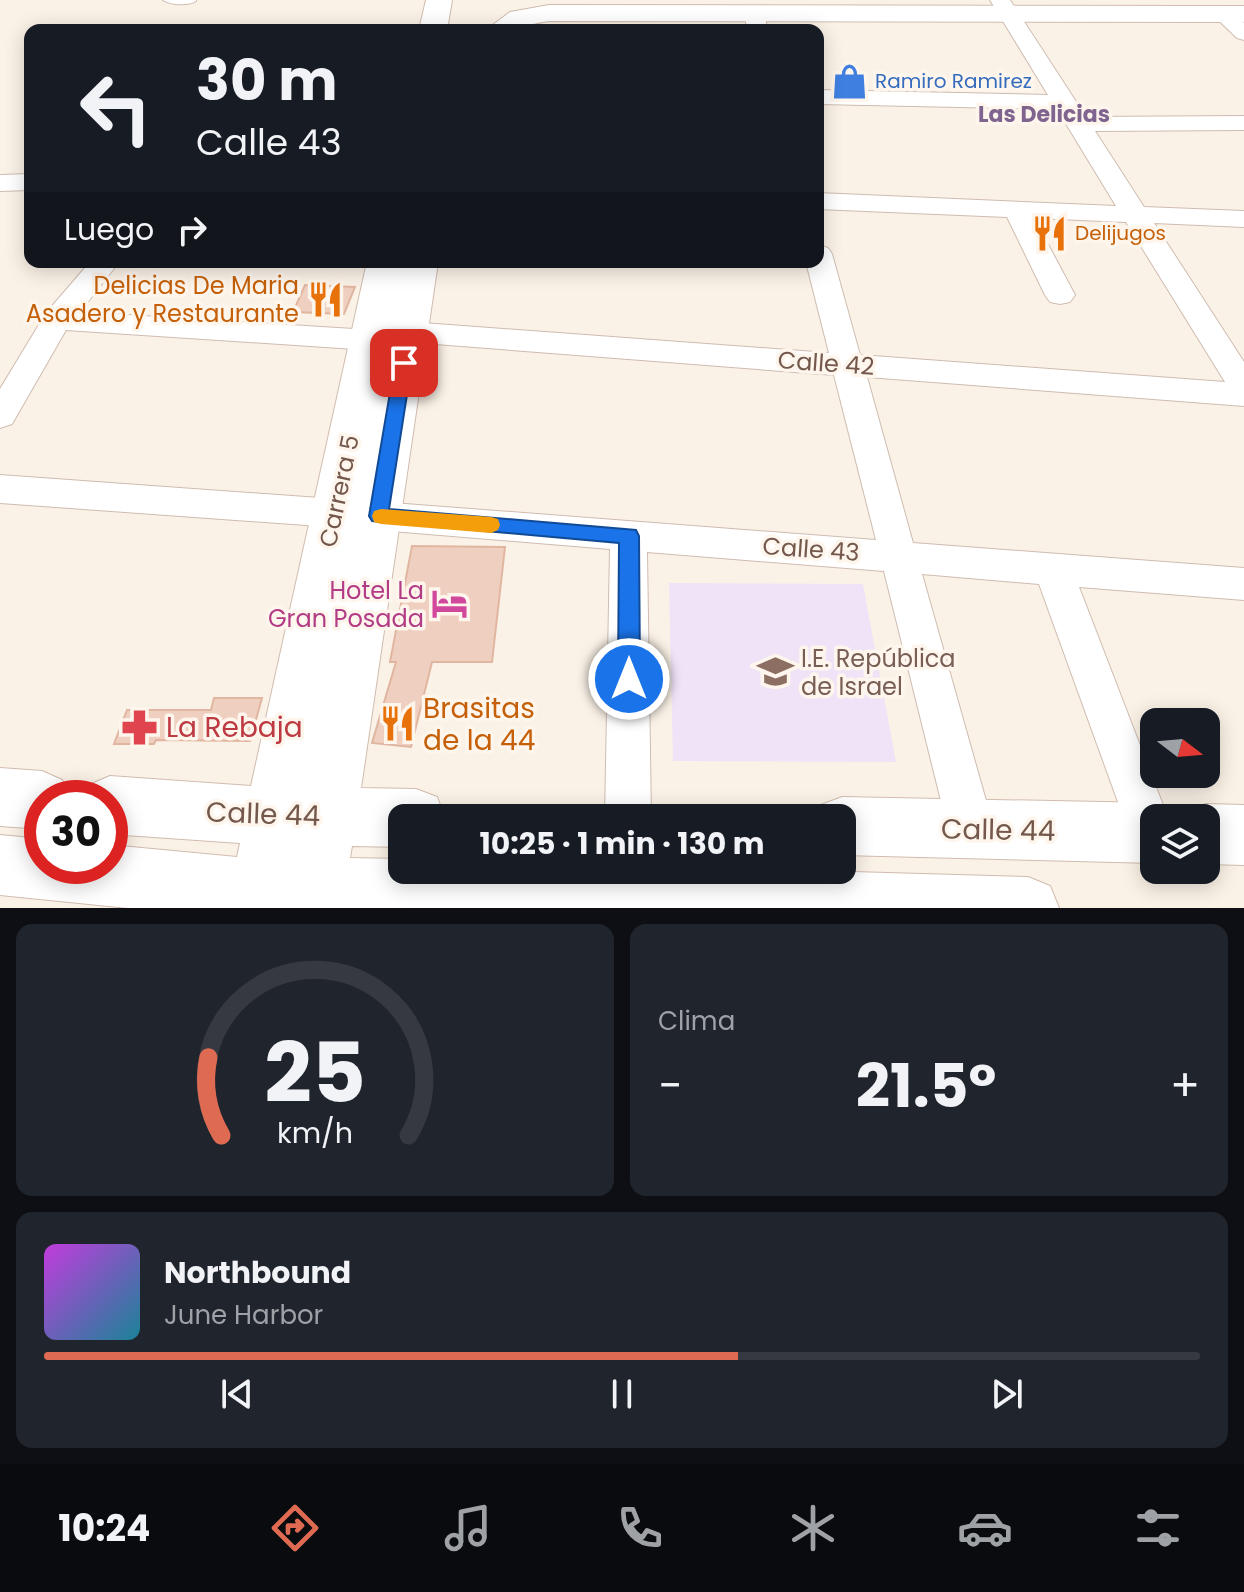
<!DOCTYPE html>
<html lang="es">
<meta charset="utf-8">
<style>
:root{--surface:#171b24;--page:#20242c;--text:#f1f3f6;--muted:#9ea1a6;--line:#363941;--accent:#df6a52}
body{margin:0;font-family:Poppins,sans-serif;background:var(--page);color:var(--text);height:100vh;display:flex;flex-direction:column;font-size:30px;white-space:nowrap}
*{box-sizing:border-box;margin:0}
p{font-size:26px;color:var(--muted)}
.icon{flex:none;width:44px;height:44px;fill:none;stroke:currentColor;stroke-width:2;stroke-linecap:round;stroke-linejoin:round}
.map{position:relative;height:908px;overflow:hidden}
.details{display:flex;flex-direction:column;gap:16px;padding:16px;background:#0d0f14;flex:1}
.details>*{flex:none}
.guide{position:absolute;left:24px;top:24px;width:800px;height:244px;border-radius:16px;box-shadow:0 4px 20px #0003;background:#171b24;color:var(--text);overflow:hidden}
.needle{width:52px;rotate:106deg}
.controls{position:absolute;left:1140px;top:708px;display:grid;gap:16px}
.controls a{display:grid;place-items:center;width:80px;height:80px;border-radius:16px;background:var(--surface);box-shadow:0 4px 20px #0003;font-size:40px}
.speed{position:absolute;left:24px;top:780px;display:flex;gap:16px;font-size:40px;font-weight:700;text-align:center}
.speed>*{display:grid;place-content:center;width:104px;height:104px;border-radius:50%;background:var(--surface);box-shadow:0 4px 20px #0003;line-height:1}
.speed .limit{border:12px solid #d22;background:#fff;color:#111}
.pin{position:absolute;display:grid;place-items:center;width:68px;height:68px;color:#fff;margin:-34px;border-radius:16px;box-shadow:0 4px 12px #0006}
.me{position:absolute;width:88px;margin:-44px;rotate:0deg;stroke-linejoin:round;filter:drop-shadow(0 0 6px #0008)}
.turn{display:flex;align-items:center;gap:28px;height:168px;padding:0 40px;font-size:36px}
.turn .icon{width:104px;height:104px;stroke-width:2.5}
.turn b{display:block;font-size:56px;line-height:68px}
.then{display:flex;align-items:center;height:76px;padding:0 40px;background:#0003;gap:16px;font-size:30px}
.big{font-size:60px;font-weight:700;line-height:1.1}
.details .card{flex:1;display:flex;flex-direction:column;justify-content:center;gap:12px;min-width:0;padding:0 28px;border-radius:16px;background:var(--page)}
.details .dial{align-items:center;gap:0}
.dial svg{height:208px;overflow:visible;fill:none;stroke:var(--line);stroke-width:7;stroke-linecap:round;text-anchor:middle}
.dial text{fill:var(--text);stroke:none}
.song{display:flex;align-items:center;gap:24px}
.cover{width:96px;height:96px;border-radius:12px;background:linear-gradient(135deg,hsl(290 70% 55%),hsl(190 70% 35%))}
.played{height:8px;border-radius:4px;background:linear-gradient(90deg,var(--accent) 60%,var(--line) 60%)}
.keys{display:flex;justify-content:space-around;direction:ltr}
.heat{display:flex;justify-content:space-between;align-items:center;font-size:44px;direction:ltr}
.details .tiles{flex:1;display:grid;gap:16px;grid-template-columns:1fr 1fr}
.card:last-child{grid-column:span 2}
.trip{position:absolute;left:388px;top:804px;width:468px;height:80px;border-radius:16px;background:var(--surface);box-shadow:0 4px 20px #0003;font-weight:700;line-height:80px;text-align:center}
.dock{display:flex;height:128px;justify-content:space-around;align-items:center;background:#090b0e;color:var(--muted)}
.dock .icon{width:56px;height:56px}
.dock .selected{color:var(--accent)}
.dock b{font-size:36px;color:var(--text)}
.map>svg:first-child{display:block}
.education{fill:#efe3f8}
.building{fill:#efd0c0;stroke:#e1b6a1;stroke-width:2}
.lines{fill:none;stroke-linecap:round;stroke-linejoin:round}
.lane-casing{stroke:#cfbcb0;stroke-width:2}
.street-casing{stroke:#cfbcb0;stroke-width:2}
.secondary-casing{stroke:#d1bcae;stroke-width:2}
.lane{fill:#fff;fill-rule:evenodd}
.street{fill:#fff;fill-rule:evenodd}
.secondary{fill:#fff;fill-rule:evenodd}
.route{fill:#1a73e8;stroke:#114b97;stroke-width:2}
.slow{fill:#f59e0b}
.labels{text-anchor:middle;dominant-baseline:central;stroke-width:7;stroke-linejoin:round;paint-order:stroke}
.far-shop-label{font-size:20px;fill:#366cbe;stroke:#fef6ed;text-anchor:start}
.far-food-label{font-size:20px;fill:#c56008;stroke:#fef6ed;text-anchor:start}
.far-neighbourhood-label{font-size:22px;font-weight:bold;fill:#7f6490;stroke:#fef6ed}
.food-label{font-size:24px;fill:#c56008;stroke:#fef6ed;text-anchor:end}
.street-label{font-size:24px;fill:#74584c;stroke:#fef6ed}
.hotel-label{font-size:24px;fill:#b23c85;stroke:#fef6ed;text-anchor:end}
.education-label{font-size:24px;fill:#785e54;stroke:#fef6ed;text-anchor:start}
.near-food-label{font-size:28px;fill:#c56008;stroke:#fef6ed;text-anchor:start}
.near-health-label{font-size:28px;fill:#be3a42;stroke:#fef6ed;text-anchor:start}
.near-street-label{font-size:28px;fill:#74584c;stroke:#fef6ed}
</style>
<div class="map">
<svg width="1244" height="908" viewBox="0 0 1244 908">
<rect width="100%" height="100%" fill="#fbf2e7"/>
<path class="education" d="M669,583l194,1 33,178 -223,-1z"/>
<g class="building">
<path d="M305,285l50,2 -11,27 -51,-2z"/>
<path d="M412,546l93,1 -13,115h-60l-21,85 -39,-4 24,-81h-6z"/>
<path d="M214,698h48l-12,43 -94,-1 -2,4h-40l13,-34h84z"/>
</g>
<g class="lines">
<defs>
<path id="lane" d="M163,0h33v1c-7,5 -26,4 -33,-1z"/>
<g id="street">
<path d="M990,0h20l76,117 158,-1v14l-149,1 49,76 100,4v16l-90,-4 90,139v44l-377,-29 46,166 331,25v32l-165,-13 89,231h-14v37l-19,-6 -96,-265 -117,-10 72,255 -7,16 -16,7 -16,-7 -7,-16 -64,-258 -237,-19 4,266h-46l5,-269 -231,-19 -13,-4 -5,-10 5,-10 13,-4 497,38 -42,-165 -425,-33 -11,-3 -4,-7 4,-7 11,-3 420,31 -23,-91h12v-17l10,3 4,6 28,101 365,27 -99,-160 -92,-4 41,77 -5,7 -10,2 -10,-2 -5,-7 -38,-78 -189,-8v-16l298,13 -59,-97 -239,-5v-14l230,5z"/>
<path d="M1222,8l7,2 15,13v17l-7,-2 -25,-24z"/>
<path d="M754,9l10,6 4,15h-20l-4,-15z"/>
<path d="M30,174v16l-30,1v-16z"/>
<path d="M90,262h29l-39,50 290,18 11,3 4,7 -4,7 -11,3 -304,-20 -54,94 -12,4v-39l46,-76z"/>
<path d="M0,475l334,24 13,4 5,10 -5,10 -13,4 -334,-24z"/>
</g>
<g id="secondary">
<path d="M426,0h26l-5,30h-28z"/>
<path d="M549,5l695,1v16l-695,-1c-25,4 -36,9 -63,9l24,-18z"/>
<path d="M367,262h71l-77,526 55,1 21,8 8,21h-43v29l-50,-1 -2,12 52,1v11h381l245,7 22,9 9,22h-931l-128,-13v-60l42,4v27h68v-21l127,12 3,-14 -130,-9v-36h-26l5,-13 21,-9 141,10z"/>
<path d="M0,768l42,3 20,9 8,18h-28v31l-42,-3z"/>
<path d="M842,797l312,6 21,9 2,6h-23v45l-312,-8v-37h-26l5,-13z"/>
<path d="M1206,804l38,1v60l-38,-1v-46h-23l2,-5z"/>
</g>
</defs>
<use href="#lane" class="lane-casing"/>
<use href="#street" class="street-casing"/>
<use href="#secondary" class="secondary-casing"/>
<use href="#lane" class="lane"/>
<use href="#street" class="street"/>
<use href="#secondary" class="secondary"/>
</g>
<path class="route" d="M404,357l8,6 -23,146 247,21 3,6 1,143 -4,7 -7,3 -8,-3 -3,-7 1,-136 -247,-22 -3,-5 26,-153z"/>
<path class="slow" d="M381,509l110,8 7,2 2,6 -2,5 -7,3 -110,-9 -7,-2 -2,-6 2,-5z"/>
<defs>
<symbol id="shop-bare" viewBox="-9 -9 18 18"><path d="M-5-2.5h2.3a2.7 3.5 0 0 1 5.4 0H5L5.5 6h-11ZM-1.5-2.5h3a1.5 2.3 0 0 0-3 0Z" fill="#3f7fe0" stroke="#fef6ed" stroke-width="2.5" paint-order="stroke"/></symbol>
<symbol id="restaurant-bare" viewBox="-9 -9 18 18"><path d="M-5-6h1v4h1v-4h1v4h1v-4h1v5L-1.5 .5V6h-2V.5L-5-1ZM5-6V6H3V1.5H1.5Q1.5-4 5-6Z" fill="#e8710a" stroke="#fef6ed" stroke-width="2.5" paint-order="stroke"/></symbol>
<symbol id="hotel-bare" viewBox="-9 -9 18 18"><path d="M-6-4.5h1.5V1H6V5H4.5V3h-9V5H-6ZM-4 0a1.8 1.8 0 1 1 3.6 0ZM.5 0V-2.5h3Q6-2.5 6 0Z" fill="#d1479c" stroke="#fef6ed" stroke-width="2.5" paint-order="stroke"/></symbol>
<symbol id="school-bare" viewBox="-9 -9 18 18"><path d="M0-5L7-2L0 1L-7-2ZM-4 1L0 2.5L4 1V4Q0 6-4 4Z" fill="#8d6e63" stroke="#fef6ed" stroke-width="2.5" paint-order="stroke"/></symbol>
<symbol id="pharmacy-bare" viewBox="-9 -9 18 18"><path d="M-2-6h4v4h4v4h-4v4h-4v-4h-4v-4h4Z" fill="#e0444e" stroke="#fef6ed" stroke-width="2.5" paint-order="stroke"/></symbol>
</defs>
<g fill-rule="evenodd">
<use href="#shop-bare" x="824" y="56" width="51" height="51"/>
<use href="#restaurant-bare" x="1024" y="208" width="51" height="51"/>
<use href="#restaurant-bare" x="300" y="274" width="51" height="51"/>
<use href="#hotel-bare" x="424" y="578" width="51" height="51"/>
<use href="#school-bare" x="750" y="646" width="51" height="51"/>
<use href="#restaurant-bare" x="372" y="698" width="51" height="51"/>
<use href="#pharmacy-bare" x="114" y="702" width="51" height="51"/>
</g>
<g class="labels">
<g class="far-shop-label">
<text x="875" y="81">Ramiro Ramirez</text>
</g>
<g class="far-food-label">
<text x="1075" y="233">Delijugos</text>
</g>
<g class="far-neighbourhood-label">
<text x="1044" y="114">Las Delicias</text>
</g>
<g class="food-label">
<text x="299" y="285">Delicias De Maria<tspan x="299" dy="28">Asadero y Restaurante</tspan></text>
</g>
<g class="street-label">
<text transform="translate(826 363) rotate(4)">Calle 42</text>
<text transform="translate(339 491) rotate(-78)">Carrera 5</text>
<text transform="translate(811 549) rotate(4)">Calle 43</text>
</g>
<g class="hotel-label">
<text x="424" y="590">Hotel La<tspan x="424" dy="28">Gran Posada</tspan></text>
</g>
<g class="education-label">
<text x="801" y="658">I.E. República<tspan x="801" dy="28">de Israel</tspan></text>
</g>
<g class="near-food-label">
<text x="423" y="708">Brasitas<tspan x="423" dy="32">de la 44</tspan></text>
</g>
<g class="near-health-label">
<text x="166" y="727">La Rebaja</text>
</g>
<g class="near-street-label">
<text transform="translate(263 814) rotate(2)">Calle 44</text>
<text transform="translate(998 830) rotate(1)">Calle 44</text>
</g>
</g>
</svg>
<div class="controls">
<a><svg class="needle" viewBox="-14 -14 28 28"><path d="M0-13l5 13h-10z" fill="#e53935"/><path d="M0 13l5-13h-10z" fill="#9ea1a6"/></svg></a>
<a><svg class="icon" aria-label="layers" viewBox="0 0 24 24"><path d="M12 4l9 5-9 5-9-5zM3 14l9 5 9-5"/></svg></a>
</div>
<div class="speed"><div class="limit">30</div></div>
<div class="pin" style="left:404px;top:363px;background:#d93025"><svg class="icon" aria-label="arrive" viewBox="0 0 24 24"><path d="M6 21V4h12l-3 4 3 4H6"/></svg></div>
<svg class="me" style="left:629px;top:679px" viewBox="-20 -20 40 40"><circle r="17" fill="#1a73e8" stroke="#fff" stroke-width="3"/><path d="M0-11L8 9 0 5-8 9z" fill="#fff"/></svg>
<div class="trip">10:25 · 1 min · 130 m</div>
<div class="guide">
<div class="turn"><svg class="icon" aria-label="left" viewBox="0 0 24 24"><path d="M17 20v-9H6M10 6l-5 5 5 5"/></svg><div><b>30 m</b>Calle 43</div></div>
<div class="then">Luego<svg class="icon" aria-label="right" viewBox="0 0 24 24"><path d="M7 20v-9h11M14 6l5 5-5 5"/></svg></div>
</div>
</div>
<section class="details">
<div class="tiles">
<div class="card dial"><svg viewBox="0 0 100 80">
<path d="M14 69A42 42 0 1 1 86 69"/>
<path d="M14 69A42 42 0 0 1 9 39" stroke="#df6a52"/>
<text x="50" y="56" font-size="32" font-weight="700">25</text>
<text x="50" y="72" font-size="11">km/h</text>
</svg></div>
<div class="card"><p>Clima</p>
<div class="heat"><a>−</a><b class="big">21.5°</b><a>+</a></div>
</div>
<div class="card">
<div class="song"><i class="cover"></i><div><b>Northbound</b><p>June Harbor</p></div></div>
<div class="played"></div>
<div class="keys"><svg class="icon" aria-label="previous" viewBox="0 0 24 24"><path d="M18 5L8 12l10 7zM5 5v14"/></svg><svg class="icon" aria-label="pause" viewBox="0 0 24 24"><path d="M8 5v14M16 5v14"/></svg><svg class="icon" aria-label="next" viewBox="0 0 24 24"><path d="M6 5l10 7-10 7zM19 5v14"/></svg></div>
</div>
</div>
</section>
<nav class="dock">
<b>10:24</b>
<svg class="icon selected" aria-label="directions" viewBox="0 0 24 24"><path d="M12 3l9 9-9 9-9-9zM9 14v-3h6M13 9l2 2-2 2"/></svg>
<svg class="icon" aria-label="music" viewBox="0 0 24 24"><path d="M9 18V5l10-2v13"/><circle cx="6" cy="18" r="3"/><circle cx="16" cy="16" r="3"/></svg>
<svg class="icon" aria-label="phone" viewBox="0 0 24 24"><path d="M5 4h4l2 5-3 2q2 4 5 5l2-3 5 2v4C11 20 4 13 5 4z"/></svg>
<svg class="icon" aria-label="climate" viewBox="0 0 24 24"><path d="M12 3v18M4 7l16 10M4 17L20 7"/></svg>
<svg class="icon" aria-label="car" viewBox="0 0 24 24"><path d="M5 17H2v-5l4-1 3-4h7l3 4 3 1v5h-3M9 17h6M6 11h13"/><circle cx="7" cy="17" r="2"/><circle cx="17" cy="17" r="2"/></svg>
<svg class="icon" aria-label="filters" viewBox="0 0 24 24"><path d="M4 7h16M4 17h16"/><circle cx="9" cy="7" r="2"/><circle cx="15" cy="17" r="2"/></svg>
</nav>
